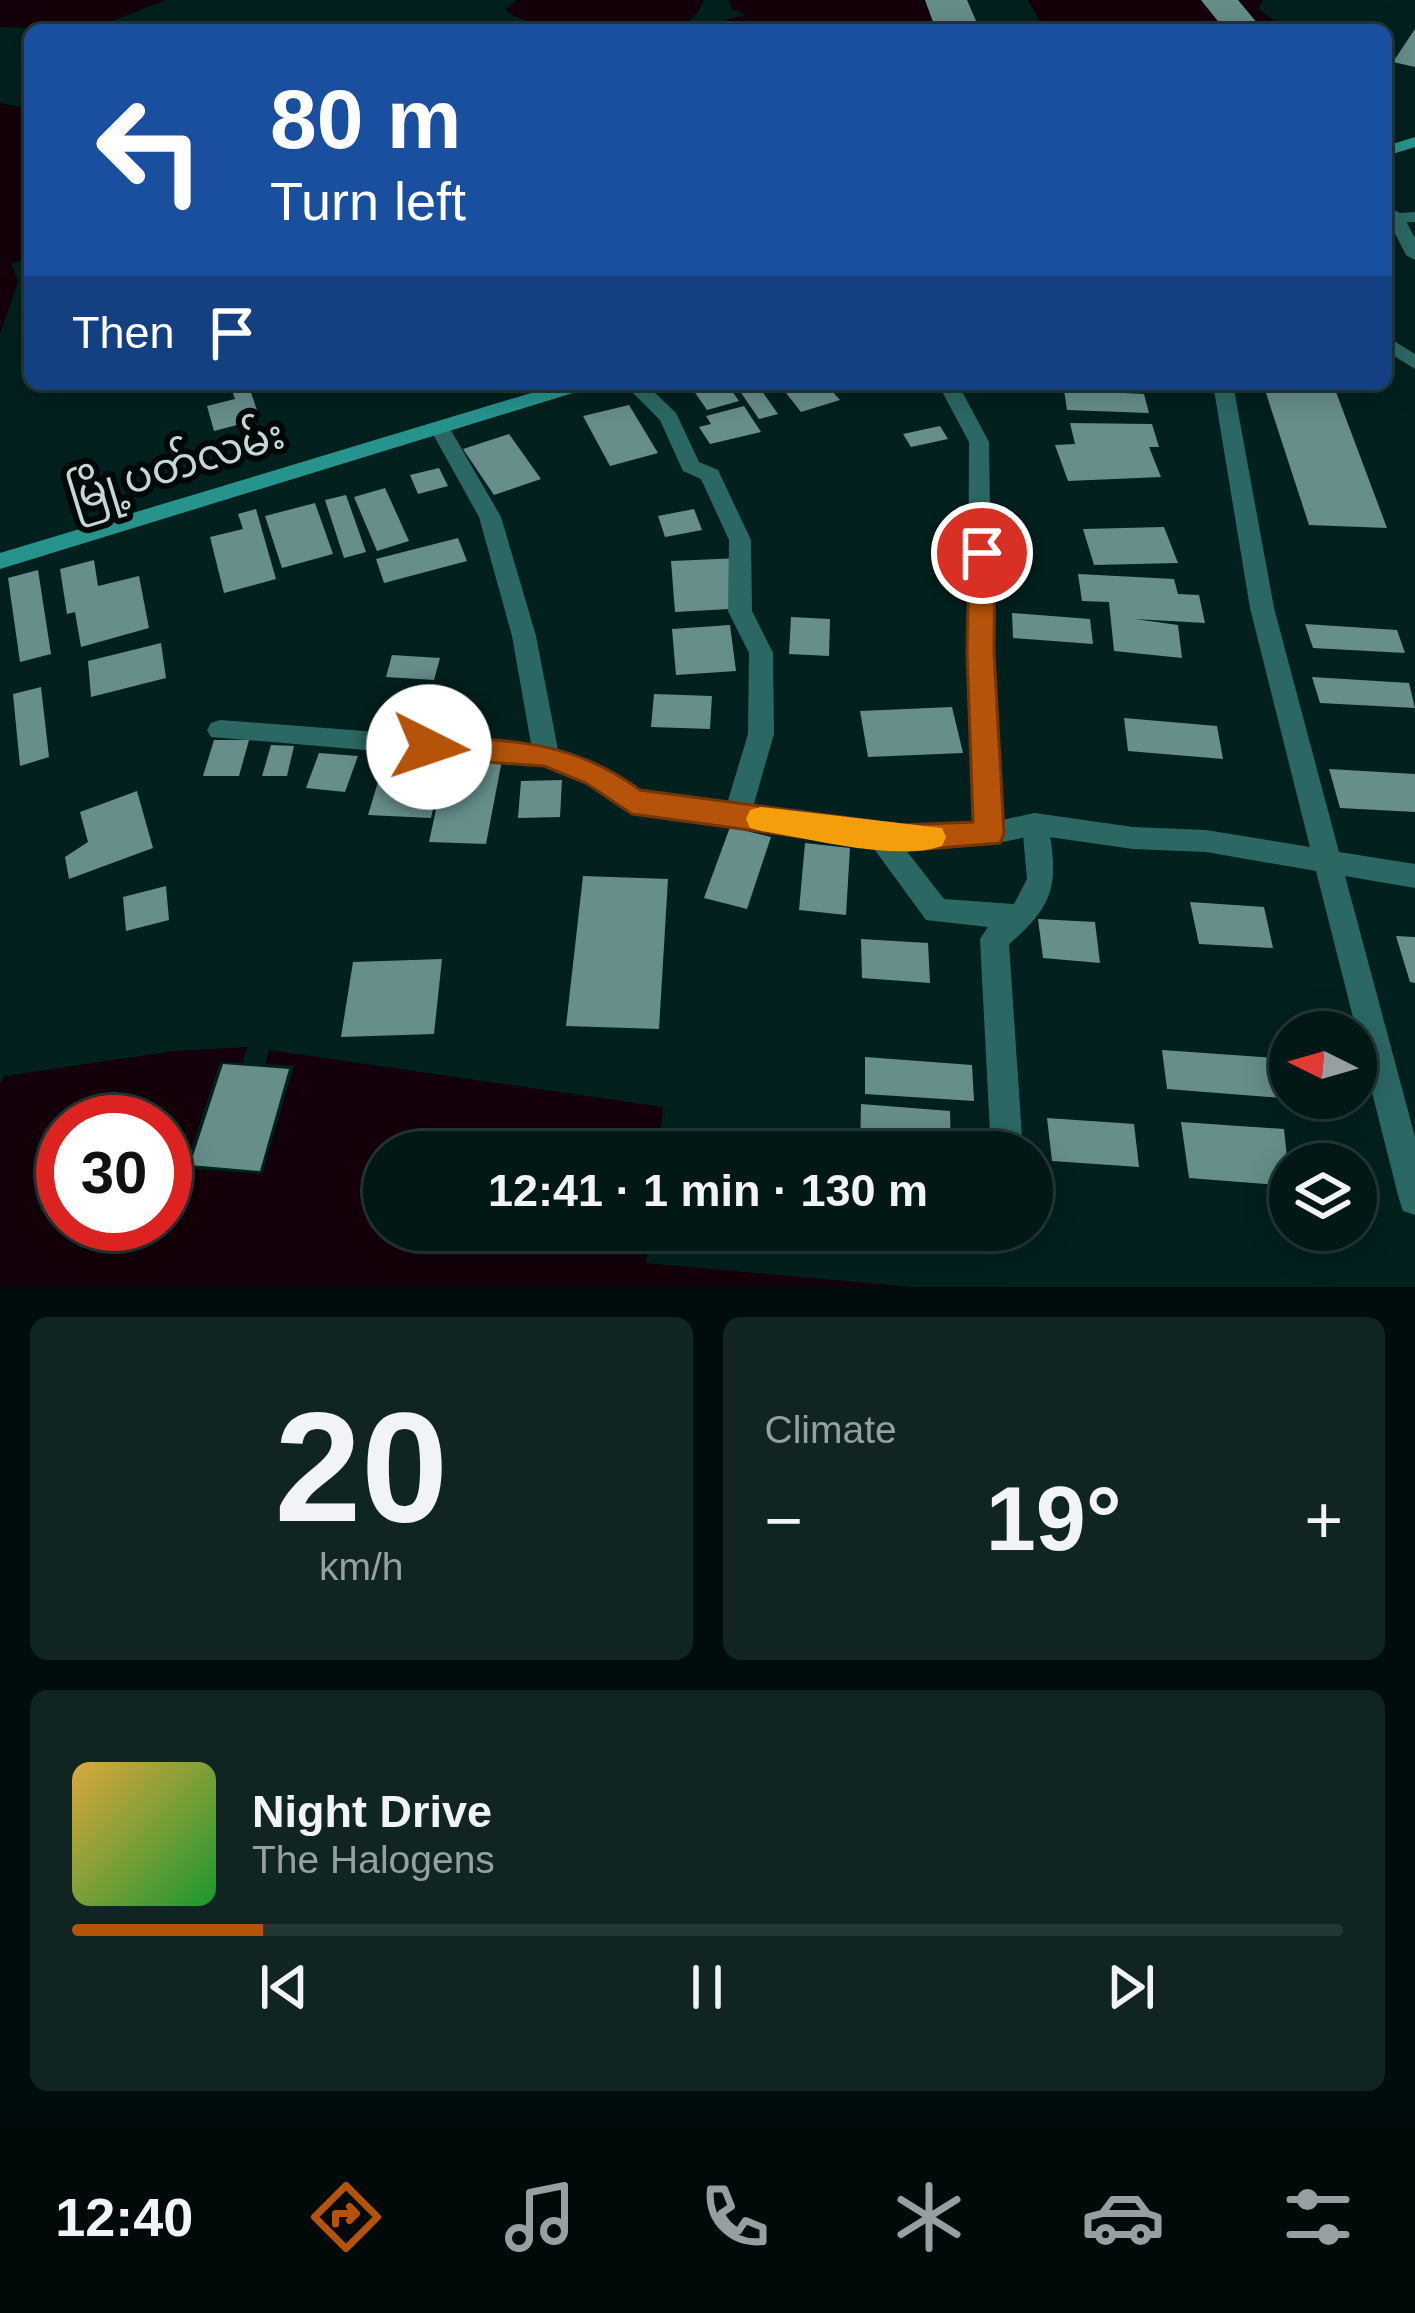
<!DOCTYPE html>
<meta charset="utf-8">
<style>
:root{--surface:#021816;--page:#102523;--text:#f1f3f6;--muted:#96a0a1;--line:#233735;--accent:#b45309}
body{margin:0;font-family:Helvetica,"Noto Sans Myanmar",sans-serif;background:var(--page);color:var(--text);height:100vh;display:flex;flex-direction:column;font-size:45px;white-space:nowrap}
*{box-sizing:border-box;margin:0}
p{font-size:39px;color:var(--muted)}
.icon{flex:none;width:66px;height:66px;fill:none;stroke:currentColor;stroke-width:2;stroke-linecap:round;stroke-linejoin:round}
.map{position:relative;height:1287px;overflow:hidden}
.drawer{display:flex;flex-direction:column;gap:30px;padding:30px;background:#010d0c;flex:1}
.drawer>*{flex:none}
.top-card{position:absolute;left:24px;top:24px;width:1368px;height:366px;border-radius:18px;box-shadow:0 6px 30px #0003,0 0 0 3px var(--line);background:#1a4fa0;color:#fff;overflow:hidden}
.needle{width:78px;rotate:275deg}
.tools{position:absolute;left:1269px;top:1011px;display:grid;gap:24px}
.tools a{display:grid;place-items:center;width:108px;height:108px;border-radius:50%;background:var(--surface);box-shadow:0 6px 30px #0003,0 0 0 3px var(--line);font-size:60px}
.speed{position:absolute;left:36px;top:1095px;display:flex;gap:24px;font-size:60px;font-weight:700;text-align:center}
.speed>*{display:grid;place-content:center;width:156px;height:156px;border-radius:50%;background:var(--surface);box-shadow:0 6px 30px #0003,0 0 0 3px var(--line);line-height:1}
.speed .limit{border:18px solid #d22;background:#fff;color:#111}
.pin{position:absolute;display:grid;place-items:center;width:102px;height:102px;color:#fff;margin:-51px;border:6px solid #fff;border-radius:50%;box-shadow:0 3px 12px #0007}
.me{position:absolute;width:132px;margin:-66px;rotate:94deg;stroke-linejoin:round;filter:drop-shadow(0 0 9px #0008)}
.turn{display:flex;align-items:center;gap:42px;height:252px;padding:0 48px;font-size:54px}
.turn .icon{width:156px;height:156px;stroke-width:2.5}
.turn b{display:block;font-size:84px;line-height:102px}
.then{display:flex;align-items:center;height:114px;padding:0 48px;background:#0003;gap:24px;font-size:45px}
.big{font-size:90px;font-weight:800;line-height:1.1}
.drawer .card{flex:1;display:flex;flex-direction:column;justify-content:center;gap:18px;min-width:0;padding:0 42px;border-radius:18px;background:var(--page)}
.drawer .dial{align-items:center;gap:0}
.dial b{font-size:156px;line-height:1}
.song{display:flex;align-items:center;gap:36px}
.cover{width:144px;height:144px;border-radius:18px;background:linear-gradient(135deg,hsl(40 70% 55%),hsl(130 70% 35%))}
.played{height:12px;border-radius:6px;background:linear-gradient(90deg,var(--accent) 15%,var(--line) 15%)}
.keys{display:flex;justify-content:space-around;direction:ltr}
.heat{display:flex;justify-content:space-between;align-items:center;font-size:66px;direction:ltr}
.drawer .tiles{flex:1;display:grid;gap:30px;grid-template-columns:1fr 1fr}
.card:last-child{grid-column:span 2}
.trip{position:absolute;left:363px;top:1131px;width:690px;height:120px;border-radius:60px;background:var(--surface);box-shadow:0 6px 30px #0003,0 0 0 3px var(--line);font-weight:800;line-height:120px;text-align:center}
.tabs{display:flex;height:192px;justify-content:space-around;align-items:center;background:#010a09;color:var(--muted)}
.tabs .icon{width:84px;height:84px}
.tabs .active{color:var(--accent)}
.tabs b{font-size:54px;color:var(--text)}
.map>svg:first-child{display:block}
.water{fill:#14000a;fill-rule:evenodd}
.pier{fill:#02201e}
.building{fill:#668e8b}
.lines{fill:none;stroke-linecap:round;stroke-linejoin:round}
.lane{fill:#2b6864;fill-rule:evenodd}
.street{fill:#2b6864;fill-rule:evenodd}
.secondary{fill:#26948d;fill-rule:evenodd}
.route{fill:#b45309;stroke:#753606;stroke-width:3}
.slow{fill:#f59e0b}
.labels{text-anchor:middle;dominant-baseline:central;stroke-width:12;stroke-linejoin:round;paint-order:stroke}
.street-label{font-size:42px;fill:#c4d9d6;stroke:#000807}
</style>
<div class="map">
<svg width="1415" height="1287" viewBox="0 0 1415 1287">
<rect width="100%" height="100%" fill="#02201e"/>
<g class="water">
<path d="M0,0h166l-77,30 -89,-3z"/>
<path d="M516,0h188c-5,12 -12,21 -25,26 -30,10 -151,6 -173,-16z"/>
<path d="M729,0h217l-5,30h-220l5,-10 20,-5 -15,-7z"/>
<path d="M1028,0h235l-5,8 27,22h-240z"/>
<path d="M0,103l30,6v147l-19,8 7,18 -18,52z"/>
<path d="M248,1047l415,60 -5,45h-274v78h265l-3,33 264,24h-910v-204l5,-7 169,-25zM63,1122h102v102h-102z"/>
</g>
<path class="pier" d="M248,1047l22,1 -5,16 29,2 -32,108 -77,-6 35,-106 22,1z"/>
<g class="building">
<path d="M925,0h42l13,30h-44z"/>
<path d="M1201,0h37l25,30h-38z"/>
<path d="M1415,29v38l-22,-5z"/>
<path d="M248,384l12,35 -46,12 -7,-25 28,-7 -5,-14z"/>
<path d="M689,384h38l12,17 -32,9z"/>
<path d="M735,384h22l21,30 -19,5z"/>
<path d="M779,384h47l14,16 -39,12z"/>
<path d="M1263,384h70l54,144 -78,-3z"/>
<path d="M1064,390l80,4 5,19 -82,-3z"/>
<path d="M629,405l29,48 -48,13 -27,-50z"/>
<path d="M744,406l17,26 -51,12 -11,-17 12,-3 -5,-8z"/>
<path d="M1070,423l82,1 7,23h-10l12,30 -93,4 -13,-36 20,-1z"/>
<path d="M940,426l8,13 -37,8 -8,-13z"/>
<path d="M509,434l32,45 -47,16 -31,-46z"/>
<path d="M439,468l9,18 -30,8 -8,-19z"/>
<path d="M385,488l24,53 -32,10 -23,-54z"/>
<path d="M346,495l20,57 -22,6 -19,-58z"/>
<path d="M315,503l18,51 -51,14 -17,-52z"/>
<path d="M256,509l20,70 -52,14 -14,-56 33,-8 -5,-15z"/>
<path d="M694,509l8,21 -37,7 -7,-21z"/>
<path d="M1164,527l14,36 -84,2 -11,-36z"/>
<path d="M458,538l9,23 -83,22 -8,-24z"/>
<path d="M742,558l6,50 -73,4 -4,-51z"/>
<path d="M94,560l4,26 41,-10 10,52 -68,19 -6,-35 -8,2 -7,-45z"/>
<path d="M38,570l13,84 -31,8 -12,-84z"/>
<path d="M1078,574l96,5 4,15 21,1 6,28 -70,-4 43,6 4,33 -68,-7 -5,-49 -27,-1z"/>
<path d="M1012,613l78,6 3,25 -80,-6z"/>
<path d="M791,617l39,2 -1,37 -40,-2z"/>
<path d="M1305,624l92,6 8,23 -92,-5z"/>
<path d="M730,625l6,46 -60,4 -4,-46z"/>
<path d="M161,643l5,35 -75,19 -3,-36z"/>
<path d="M392,655l48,3 -6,22 -48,-3z"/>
<path d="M1312,677l97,6 6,25 -95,-5z"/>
<path d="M41,687l8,70 -29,9 -7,-72z"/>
<path d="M654,694l58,2 -2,33 -59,-2z"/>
<path d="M952,707l11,46 -95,4 -8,-46z"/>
<path d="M1124,718l93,8 6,33 -95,-8z"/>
<path d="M214,740h35l-10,36h-36z"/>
<path d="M271,745l23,1 -7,30h-25z"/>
<path d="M319,753l39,3 -13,36 -39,-4z"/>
<path d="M402,756l27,2 -6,25 16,1 -8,34 -63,-3 10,-33 17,1z"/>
<path d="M447,758l55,2 -16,84 -57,-2z"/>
<path d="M1329,769l86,5v38l-75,-4z"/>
<path d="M562,780l-2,37 -42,1 3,-37z"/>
<path d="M137,791l16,57 -84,31 -4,-22 23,-15 -8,-30z"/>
<path d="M730,827l41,10 -24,72 -43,-11z"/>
<path d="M805,843l45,5 -4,67 -47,-5z"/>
<path d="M583,876l85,3 -9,150 -93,-3z"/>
<path d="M166,886l3,34 -43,11 -3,-34z"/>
<path d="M1190,902l74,5 9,41 -74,-4z"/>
<path d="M1038,919l57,3 5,41 -57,-5z"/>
<path d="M1396,936l19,1v46l-5,-1z"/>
<path d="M861,939l67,4 2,40 -68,-5z"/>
<path d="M442,959l-8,75 -93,3 12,-75z"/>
<path d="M1162,1050l112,8 8,40 -115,-9z"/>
<path d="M865,1057l107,8 2,36 -109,-7z"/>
<path d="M223,1064l66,5 -29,102 -70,-6z"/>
<path d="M861,1104l89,7 1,41h-91z"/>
<path d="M1047,1118l87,6 5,43 -87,-6z"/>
<path d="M1181,1122l103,7 6,57 -101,-8z"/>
</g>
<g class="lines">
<g class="lane">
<path d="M1386,205l14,8 15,-1v10l-19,1 -10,-5z"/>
<path d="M439,421l10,6 52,90 35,119 23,119 -4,7h-18l-4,-7 -21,-119 -33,-119 -50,-90z"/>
<path d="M1035,813l10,3 3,8c11,59 7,81 -39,120l14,208h-32l-11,-213 8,-12 -62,-7 -62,-85 4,-8 10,-3 10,3 56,72 70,5 13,-25 -5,-55 3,-8z"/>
</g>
<g class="street">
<path d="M1396,213l6,1 13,24v22l-9,-5 -19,-37z"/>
<path d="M1386,336l29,18v15l-29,-18z"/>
<path d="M624,384h22l30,29 23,49 19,8 33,70 1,71 21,42 1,81 -21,73 148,20 74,-4 -7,-171 1,-210 -31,-58h20l31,58 3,210 10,168 33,-7 98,14 73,3 104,17 -60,-239 -37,-224h20l41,224 65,244 76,12v24l-70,-12 70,261v78l-12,-4 -4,-12 -83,-328 -110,-19 -73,-3 -98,-14 -46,10 -88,4 -269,-36 -45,-32 -43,-16 -333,-28 -4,-7 4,-7 9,-3 326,25 59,22 33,25 89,12 21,-70 1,-81 -21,-42 1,-71 -28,-61 -18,-8 -23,-51z"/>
</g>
<g class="secondary">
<path d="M1415,137v10l-29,9v-10z"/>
<path d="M561,384h31l-3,4 -589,181v-16z"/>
</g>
</g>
<path class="route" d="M982,544l13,9 -1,99 10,182 -4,9 -98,8 -270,-37 -46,-31 -42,-17 -115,-8 -10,-3 -5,-8 5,-8 10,-3c82,5 141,3 211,54l262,35 71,-3 -6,-170 2,-99z"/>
<path class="slow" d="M761,807l181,21 4,9 -4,9c-46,16 -132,-8 -181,-15l-11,-3 -4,-9 4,-9z"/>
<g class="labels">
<g class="street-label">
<text transform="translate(176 465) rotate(-17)">မြို့ပတ်လမ်း</text>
</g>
</g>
</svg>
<div class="tools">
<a><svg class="needle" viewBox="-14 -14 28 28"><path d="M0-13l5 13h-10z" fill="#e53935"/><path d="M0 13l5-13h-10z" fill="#96a0a1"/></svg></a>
<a><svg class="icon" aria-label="layers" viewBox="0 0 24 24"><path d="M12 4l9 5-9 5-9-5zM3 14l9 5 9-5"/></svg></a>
</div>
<div class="speed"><div class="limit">30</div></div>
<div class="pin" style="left:982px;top:553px;background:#d93025"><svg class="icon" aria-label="arrive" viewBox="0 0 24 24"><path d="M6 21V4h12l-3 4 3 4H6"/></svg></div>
<svg class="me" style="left:429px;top:747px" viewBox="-20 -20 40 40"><circle r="19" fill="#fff"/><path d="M0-13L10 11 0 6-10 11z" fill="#b45309"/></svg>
<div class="trip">12:41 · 1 min · 130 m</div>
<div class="top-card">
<div class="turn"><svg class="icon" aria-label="left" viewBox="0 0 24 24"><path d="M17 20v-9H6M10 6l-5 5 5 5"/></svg><div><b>80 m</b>Turn left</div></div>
<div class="then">Then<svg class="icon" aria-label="arrive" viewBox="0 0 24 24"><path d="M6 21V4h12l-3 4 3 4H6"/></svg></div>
</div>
</div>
<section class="drawer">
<div class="tiles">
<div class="card dial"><b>20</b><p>km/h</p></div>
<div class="card"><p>Climate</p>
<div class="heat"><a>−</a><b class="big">19°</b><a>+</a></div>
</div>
<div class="card">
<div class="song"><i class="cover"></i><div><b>Night Drive</b><p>The Halogens</p></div></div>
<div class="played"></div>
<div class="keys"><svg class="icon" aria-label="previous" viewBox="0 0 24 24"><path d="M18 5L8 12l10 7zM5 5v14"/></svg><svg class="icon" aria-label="pause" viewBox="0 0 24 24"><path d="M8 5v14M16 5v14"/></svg><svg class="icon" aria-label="next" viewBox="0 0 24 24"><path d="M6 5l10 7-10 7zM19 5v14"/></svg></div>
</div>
</div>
</section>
<nav class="tabs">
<b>12:40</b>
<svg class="icon active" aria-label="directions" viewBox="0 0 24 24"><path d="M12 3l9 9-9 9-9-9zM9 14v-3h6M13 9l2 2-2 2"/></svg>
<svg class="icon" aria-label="music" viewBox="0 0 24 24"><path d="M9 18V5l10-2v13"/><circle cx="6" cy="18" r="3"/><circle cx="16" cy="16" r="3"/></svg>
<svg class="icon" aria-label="phone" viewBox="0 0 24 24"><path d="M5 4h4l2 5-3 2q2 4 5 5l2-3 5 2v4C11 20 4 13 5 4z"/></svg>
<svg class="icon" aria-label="climate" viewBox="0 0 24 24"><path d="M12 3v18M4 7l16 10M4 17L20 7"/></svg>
<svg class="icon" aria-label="car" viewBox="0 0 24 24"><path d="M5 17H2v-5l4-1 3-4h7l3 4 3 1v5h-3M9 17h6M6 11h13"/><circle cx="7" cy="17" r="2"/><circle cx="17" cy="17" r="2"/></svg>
<svg class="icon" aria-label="filters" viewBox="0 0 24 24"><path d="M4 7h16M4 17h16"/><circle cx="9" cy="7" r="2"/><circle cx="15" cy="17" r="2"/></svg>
</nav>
